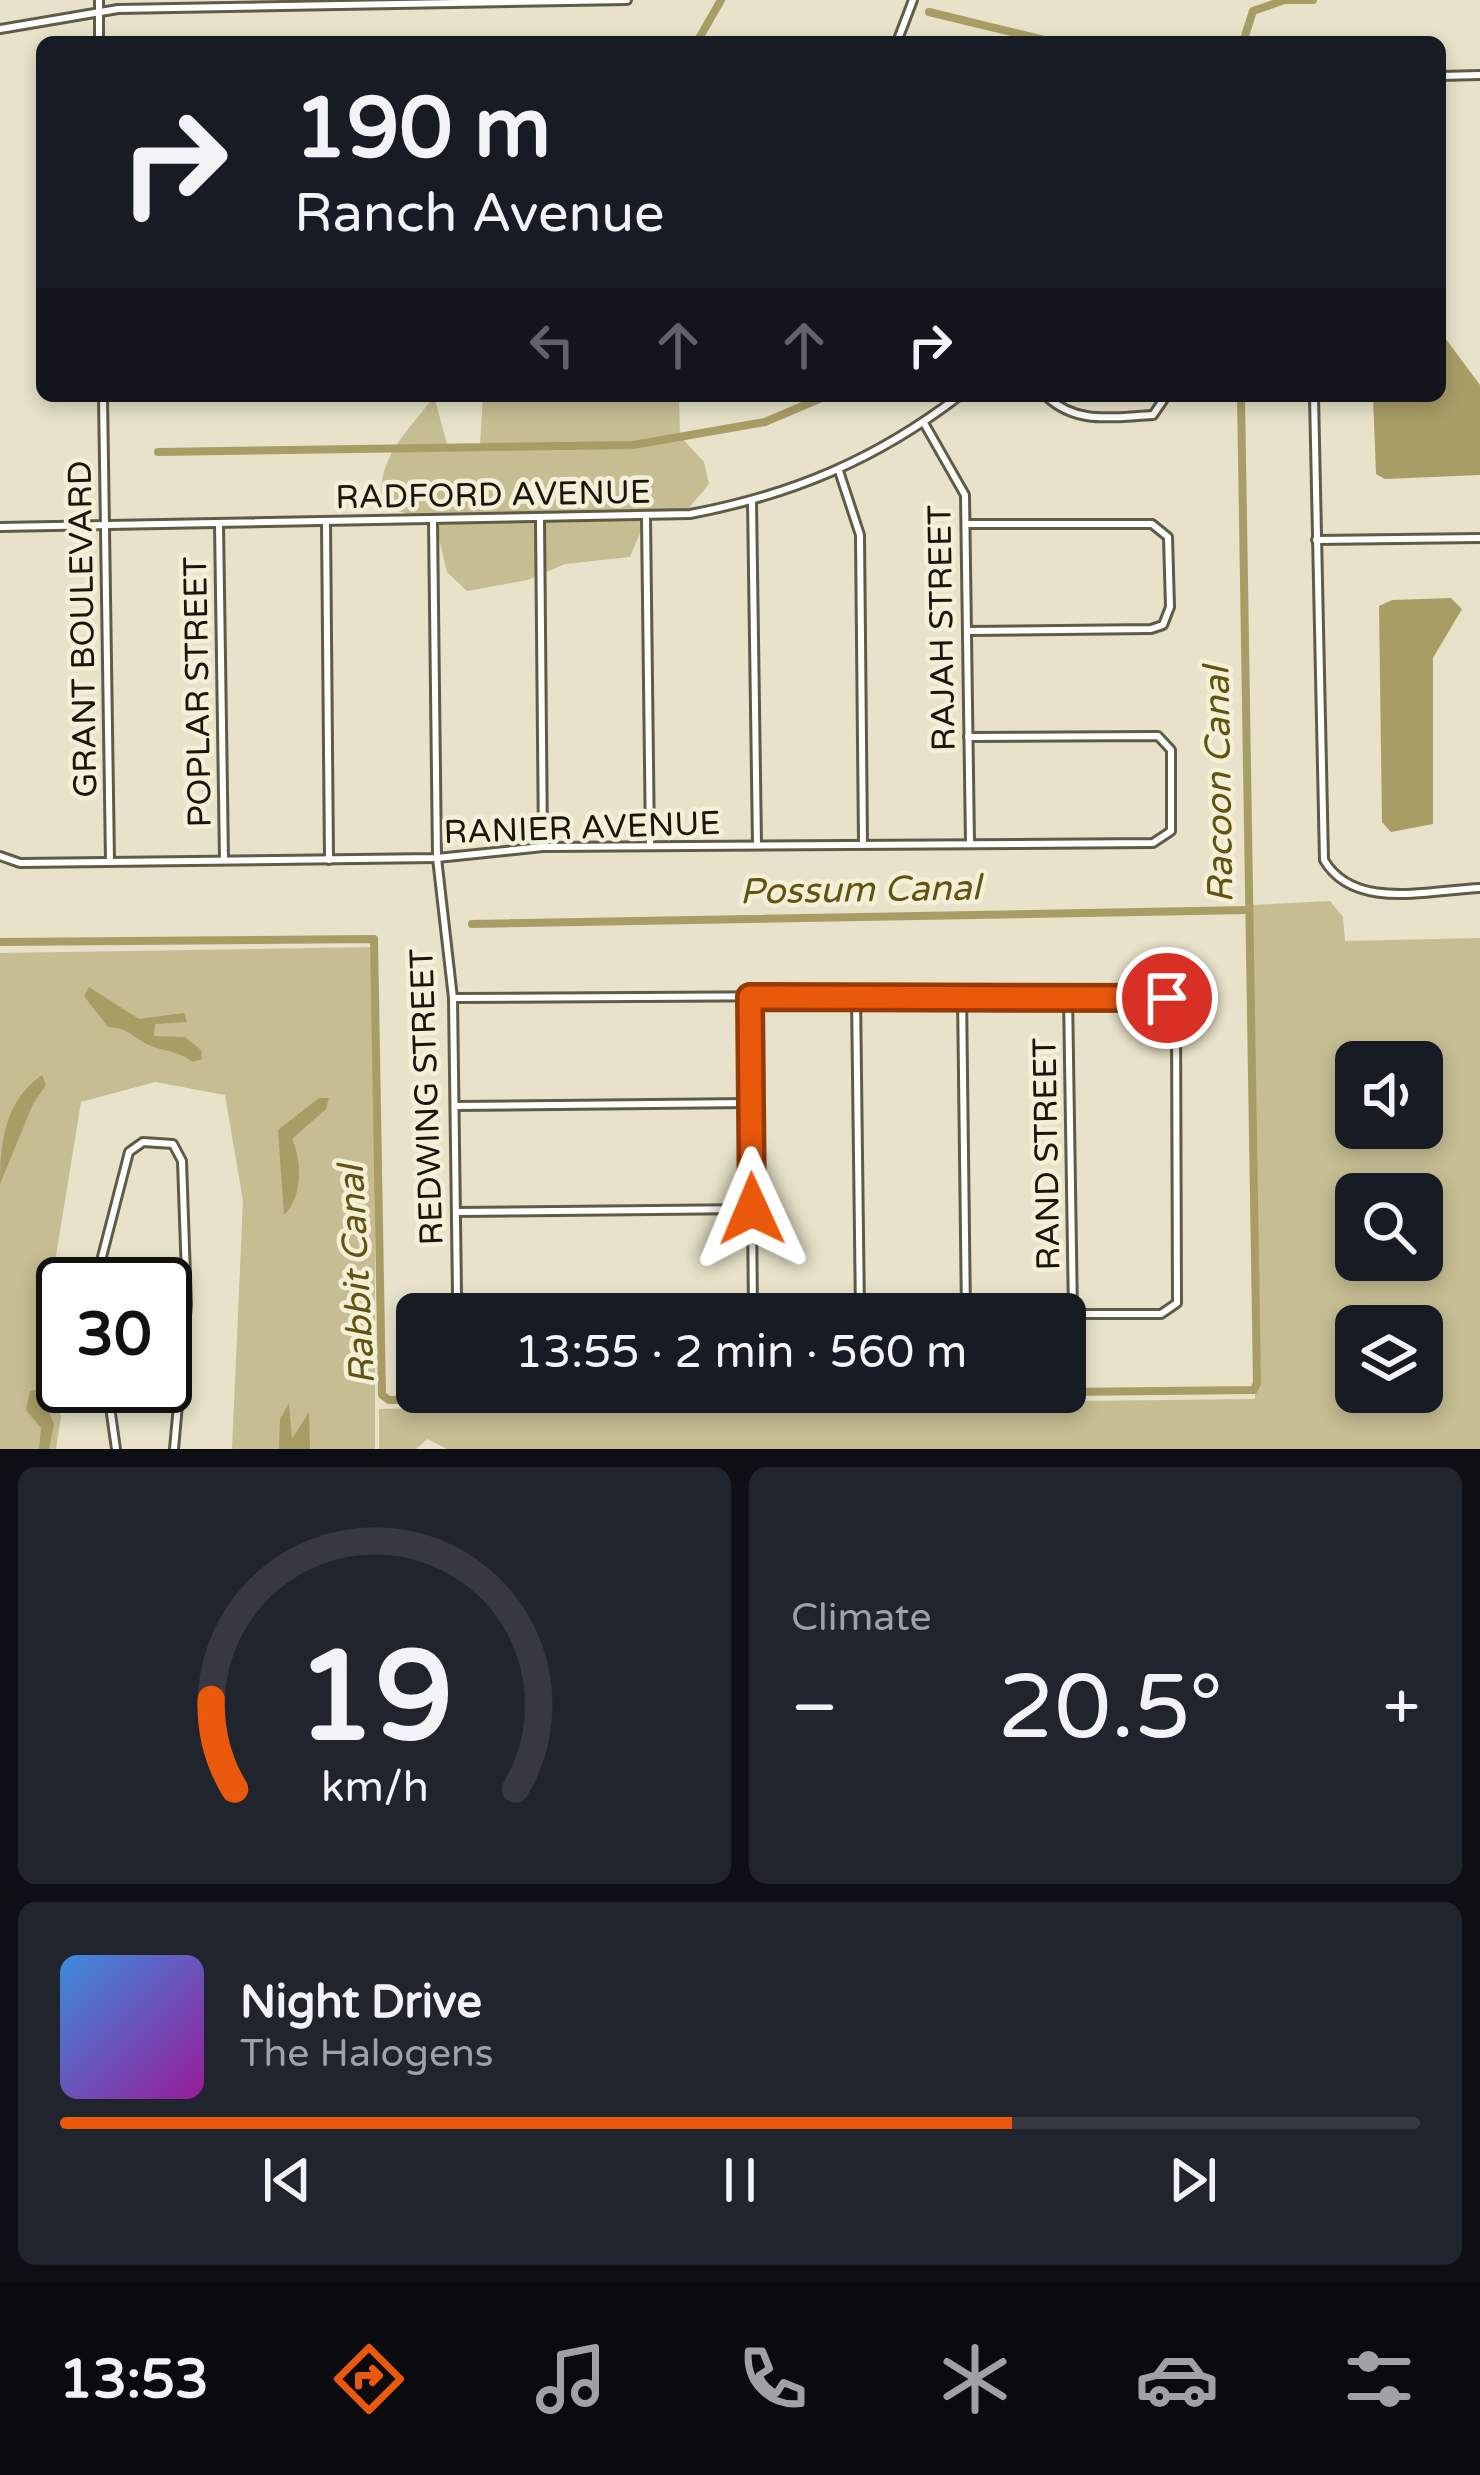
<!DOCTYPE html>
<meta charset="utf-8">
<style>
:root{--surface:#171b24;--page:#20242c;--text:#f1f3f6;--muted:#9ea1a6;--line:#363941;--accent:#ea580c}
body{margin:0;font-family:"Varela Round",sans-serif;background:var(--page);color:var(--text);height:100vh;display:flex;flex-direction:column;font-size:45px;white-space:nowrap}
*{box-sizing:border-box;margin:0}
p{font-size:39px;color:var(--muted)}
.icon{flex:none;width:66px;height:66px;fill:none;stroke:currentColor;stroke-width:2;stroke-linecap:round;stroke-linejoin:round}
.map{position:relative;height:1449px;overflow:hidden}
.sheet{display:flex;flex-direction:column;gap:18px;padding:18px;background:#0d0f14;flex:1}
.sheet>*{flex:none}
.banner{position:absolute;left:36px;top:36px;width:1410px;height:366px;border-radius:18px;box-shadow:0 6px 18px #0003;background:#171b24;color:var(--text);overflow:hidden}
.buttons{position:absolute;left:1335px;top:1041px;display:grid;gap:24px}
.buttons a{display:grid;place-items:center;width:108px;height:108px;border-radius:18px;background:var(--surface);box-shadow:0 6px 18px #0003;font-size:60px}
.speed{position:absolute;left:36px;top:1257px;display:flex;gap:24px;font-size:60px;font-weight:700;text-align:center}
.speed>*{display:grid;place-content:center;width:156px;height:156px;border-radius:50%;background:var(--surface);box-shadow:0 6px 18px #0003;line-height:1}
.speed .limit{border:6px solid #111;border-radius:18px;background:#fff;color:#111}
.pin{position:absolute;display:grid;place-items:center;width:102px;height:102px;color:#fff;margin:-51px;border:6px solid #fff;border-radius:50%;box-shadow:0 3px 12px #0007}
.me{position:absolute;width:132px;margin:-66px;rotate:359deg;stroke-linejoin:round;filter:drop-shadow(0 0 9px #0008)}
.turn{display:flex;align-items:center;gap:42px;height:252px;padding:0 60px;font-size:54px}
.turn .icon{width:156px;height:156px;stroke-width:2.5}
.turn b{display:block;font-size:84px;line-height:102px}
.lanes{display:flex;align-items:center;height:114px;padding:0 60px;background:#0003;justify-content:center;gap:60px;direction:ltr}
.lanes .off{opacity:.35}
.big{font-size:90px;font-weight:600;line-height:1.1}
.sheet .widget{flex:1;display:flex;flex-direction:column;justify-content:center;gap:18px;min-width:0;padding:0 42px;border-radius:18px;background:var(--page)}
.sheet .dial{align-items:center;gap:0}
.dial svg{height:312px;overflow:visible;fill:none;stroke:var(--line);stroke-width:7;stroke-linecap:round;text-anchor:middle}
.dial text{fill:var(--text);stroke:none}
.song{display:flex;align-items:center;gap:36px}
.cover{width:144px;height:144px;border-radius:18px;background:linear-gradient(135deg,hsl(210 70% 55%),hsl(300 70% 35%))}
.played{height:12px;border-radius:6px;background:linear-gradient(90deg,var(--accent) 70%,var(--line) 70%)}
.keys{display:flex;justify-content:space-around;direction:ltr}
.heat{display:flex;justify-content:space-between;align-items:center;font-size:66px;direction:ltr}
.sheet .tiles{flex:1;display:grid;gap:18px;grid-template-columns:1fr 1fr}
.widget:last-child{grid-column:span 2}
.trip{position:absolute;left:396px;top:1293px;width:690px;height:120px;border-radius:18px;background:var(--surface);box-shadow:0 6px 18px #0003;font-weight:600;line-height:120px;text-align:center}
.tabs{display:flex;height:192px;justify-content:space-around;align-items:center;background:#090b0e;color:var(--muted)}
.tabs .icon{width:84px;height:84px}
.tabs .current{color:var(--accent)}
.tabs b{font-size:54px;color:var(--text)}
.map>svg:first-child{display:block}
.green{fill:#c6bd92;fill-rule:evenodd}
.water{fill:#a99d66}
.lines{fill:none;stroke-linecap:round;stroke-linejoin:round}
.canal{stroke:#a99d66;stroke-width:8}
.street-casing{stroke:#5f5b45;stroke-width:12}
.street{stroke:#fff;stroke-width:6}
.route-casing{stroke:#983908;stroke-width:30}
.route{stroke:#ea580c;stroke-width:21}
.labels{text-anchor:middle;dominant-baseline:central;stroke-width:9;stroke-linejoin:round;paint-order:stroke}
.street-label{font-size:33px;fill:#18160d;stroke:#f4efd6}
.water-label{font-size:36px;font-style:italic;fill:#615411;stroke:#f4efd6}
</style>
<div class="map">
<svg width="1480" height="1449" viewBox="0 0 1480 1449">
<rect width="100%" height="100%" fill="#e7e2c9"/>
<g class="green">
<path d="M434,396l13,48 33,1 3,-49h196l1,40 24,26 5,22 -22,26 -41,9 -16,38 -65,7 -37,16 -61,11 -20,-19 -12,-50 -53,-16c-6,-51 26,-73 52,-110z"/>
<path d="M1330,901l13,16 2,24 135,-3v511h-1033l-20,-10 -11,10h-37v-40l876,-10 -3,-494zM1356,1062h66v66h-66zM1356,1194h66v66h-66zM1356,1326h66v66h-66z"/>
<path d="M375,947v502h-143l11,-248 -18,-106 -70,-13 -74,20 -40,246 20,69 -5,32h-56v-496z"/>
</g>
<g class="water">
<path d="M1440,331l40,54v90l-95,4 -9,-5 -3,-78h67z"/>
<path d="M1451,598l11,11 -29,49v166l-42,8 -9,-10 -3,-216 13,-6z"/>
<path d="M89,987l50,32 45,-6 3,9 -32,2 -1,12 31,1 16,13 1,9 -9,3c-14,-10 -23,-10 -39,-15 -18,-6 -23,-19 -46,-20l-24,-31z"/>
<path d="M42,1075l4,10 -13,19 -33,80c0,-42 5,-83 42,-109z"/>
<path d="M319,1098h10l-3,11 -34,30c11,24 10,59 -8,76l-6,-85z"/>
<path d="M39,1389l15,35 -5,25h-10l2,-21 -15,-18 4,-19z"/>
<path d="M289,1403l3,36 17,-27 1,37h-31l1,-30z"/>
</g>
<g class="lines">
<g class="canal">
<path d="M1282,0h31"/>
<path d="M929,12l124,30"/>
<path d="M697,42l24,-42"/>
<path d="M1243,42l10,-31 29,-10"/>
<path d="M158,452l475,-7 132,-23 61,-26"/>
<path d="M472,924l777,-14"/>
<path d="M0,942l374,-3 8,456 7,5 655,-8"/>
<path d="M1065,1392l189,-2 3,-7 -16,-987"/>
</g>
<defs>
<g id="street">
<path d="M99,0v42"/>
<path d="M0,29l118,-20 509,-9"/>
<path d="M786,42h19"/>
<path d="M897,42l16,-42"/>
<path d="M1440,76l40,-1"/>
<path d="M103,396l7,465"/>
<path d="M1046,396c31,29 66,21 107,19l13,-19"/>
<path d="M1314,396l10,464c30,51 104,30 156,28"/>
<path d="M924,423l41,72 5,349"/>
<path d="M839,471l21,64 3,309"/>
<path d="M752,501l5,344"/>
<path d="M646,518l4,327"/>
<path d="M540,520l3,326"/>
<path d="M433,521l4,337 16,140 4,296 10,20"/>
<path d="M326,522l3,338"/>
<path d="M219,524l5,336"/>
<path d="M966,524h186l16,13 2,70 -7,18 -12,4 -184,2"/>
<path d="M0,527l690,-13c102,-19 187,-55 269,-118"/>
<path d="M1316,540l164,-2"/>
<path d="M0,856l20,7 417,-5 106,-11 610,-4 18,-12v-81l-13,-14 -190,1"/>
<path d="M962,995l4,319"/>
<path d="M1068,995l5,319"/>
<path d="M856,996l4,318"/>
<path d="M750,997l3,317"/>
<path d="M453,998l695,-4 19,4 9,15 1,290 -16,11h-112"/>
<path d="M455,1106l295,-3"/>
<path d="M457,1212l295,-3"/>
<path d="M95,1284l34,-132 14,-10 30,2 9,17 5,144 -13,144"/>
<path d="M107,1386l9,63"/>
</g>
</defs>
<use href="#street" class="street-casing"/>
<use href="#street" class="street"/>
</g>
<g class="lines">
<defs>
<path id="route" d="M752,1209l-2,-212 417,1"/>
</defs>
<use href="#route" class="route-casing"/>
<use href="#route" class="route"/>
</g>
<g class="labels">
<g class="street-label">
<text transform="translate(493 495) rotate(-1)">RADFORD AVENUE</text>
<text transform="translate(942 628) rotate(-91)">RAJAH STREET</text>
<text transform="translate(83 629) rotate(-91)">GRANT BOULEVARD</text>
<text transform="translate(198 692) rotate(-91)">POPLAR STREET</text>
<text transform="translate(582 828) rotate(-2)">RANIER AVENUE</text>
<text transform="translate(427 1097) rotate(-92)">REDWING STREET</text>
<text transform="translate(1047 1154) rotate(-91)">RAND STREET</text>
</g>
<g class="water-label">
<text transform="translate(1219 785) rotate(-91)">Racoon Canal</text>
<text transform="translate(860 890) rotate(-1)">Possum Canal</text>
<text transform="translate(357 1275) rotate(-93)">Rabbit Canal</text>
</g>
</g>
</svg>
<div class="buttons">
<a><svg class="icon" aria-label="sound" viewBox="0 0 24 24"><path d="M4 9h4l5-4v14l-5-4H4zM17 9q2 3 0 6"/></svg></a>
<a><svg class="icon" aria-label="search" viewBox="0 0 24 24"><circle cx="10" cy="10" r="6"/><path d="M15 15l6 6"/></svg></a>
<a><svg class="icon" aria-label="layers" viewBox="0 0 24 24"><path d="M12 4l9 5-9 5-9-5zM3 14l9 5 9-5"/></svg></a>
</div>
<div class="speed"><div class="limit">30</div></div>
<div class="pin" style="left:1167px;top:998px;background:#d93025"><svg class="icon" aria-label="arrive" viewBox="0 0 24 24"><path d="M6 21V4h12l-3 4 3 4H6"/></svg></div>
<svg class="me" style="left:752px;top:1209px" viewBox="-20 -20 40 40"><path d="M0-17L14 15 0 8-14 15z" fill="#ea580c" stroke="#fff" stroke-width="4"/></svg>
<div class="trip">13:55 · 2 min · 560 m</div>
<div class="banner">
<div class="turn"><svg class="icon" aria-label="right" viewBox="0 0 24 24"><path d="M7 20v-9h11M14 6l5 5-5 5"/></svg><div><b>190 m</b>Ranch Avenue</div></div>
<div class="lanes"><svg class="icon off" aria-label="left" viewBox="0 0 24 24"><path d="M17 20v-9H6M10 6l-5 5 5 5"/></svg><svg class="icon off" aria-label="ahead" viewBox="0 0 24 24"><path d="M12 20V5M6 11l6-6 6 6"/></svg><svg class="icon off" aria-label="ahead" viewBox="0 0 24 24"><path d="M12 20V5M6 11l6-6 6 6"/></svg><svg class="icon" aria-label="right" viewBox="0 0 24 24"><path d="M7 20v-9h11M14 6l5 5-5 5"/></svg></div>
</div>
</div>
<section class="sheet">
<div class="tiles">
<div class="widget dial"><svg viewBox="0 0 100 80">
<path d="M14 69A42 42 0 1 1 86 69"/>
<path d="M14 69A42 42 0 0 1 8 46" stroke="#ea580c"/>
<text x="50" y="56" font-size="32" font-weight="700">19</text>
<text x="50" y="72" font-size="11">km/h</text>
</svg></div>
<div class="widget"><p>Climate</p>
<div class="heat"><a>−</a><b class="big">20.5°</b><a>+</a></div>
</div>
<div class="widget">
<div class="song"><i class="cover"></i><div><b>Night Drive</b><p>The Halogens</p></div></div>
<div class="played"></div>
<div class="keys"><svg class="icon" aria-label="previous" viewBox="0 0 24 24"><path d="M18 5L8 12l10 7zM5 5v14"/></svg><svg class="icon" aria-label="pause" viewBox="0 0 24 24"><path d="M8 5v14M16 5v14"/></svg><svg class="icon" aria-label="next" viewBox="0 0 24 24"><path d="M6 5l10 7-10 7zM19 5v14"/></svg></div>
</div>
</div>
</section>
<nav class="tabs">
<b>13:53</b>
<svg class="icon current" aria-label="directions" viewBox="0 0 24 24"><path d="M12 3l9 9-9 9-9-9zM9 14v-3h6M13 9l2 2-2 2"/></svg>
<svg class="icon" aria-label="music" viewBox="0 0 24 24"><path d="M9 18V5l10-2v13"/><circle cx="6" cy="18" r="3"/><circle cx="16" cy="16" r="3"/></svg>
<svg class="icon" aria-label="phone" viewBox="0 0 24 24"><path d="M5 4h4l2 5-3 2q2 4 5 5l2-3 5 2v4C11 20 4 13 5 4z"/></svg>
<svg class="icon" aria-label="climate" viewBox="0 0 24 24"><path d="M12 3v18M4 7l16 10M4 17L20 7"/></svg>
<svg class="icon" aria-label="car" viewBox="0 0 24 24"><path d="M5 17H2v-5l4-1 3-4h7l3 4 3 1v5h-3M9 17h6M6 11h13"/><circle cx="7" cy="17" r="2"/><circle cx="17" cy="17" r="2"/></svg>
<svg class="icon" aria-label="filters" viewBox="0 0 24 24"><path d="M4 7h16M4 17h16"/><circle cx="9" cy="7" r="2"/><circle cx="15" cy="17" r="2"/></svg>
</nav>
